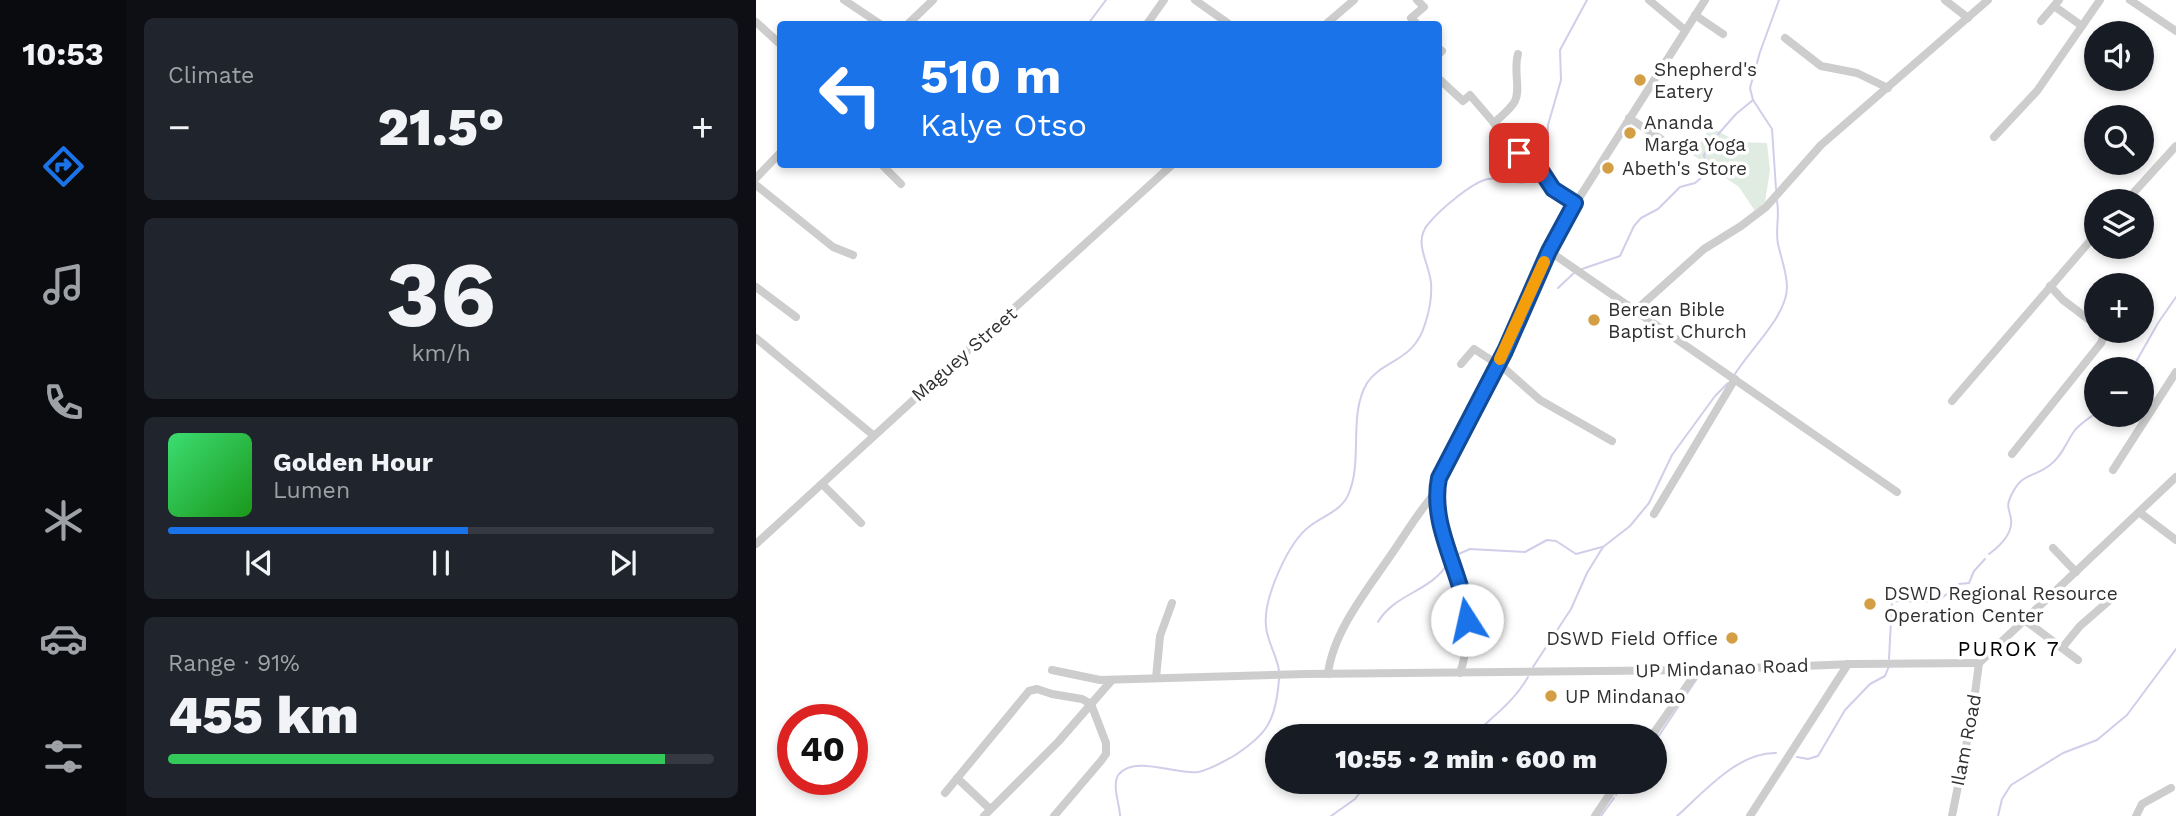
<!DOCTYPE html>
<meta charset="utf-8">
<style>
:root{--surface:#171b24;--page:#20242c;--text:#f1f3f6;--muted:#9ea1a6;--line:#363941;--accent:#1a73e8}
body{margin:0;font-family:"Work Sans",sans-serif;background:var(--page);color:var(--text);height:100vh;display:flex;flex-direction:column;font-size:26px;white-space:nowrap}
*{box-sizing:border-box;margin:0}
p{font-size:23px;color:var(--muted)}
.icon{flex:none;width:38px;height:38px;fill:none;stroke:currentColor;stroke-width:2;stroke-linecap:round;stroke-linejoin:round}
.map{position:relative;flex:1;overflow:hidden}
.sheet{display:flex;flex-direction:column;gap:18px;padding:18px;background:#0d0f14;width:630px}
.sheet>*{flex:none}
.banner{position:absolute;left:21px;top:21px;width:665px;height:147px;border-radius:7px;box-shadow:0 4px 10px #0003;background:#1a73e8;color:#fff;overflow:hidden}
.fabs{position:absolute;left:1328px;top:21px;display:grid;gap:14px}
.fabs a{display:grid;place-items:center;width:70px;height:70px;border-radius:50%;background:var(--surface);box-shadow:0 4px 10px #0003;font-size:35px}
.speed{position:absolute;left:21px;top:704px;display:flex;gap:14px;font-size:35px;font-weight:700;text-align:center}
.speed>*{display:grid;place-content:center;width:91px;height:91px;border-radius:50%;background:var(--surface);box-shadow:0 4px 10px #0003;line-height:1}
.speed .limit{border:10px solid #d22;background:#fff;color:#111}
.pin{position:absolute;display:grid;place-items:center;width:60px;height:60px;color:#fff;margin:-30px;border-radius:14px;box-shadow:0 4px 10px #0006}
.me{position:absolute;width:77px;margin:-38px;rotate:350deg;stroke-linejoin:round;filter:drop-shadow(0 0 5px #0008)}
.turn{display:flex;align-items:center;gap:24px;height:147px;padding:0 28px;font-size:32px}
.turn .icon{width:91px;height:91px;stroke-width:2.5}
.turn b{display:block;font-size:49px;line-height:60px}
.big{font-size:52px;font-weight:800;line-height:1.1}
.sheet .widget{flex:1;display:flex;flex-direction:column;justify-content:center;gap:10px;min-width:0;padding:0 24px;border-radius:10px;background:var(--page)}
.sheet .dial{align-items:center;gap:0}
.dial b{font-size:91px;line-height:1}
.song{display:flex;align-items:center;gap:21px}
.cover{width:84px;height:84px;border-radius:10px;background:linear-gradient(135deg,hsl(140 70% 55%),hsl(120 70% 35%))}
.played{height:7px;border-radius:4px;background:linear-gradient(90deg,var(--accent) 55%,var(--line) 55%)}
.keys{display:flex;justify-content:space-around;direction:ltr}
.heat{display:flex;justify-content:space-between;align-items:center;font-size:38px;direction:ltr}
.charge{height:10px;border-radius:5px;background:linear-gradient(90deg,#34c759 91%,var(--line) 0)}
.trip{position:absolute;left:509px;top:724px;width:402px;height:70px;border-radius:35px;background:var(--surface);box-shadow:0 4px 10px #0003;font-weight:800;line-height:70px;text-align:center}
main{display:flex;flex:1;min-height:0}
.dock{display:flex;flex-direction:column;width:126px;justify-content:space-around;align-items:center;background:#090b0e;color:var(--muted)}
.dock .icon{width:49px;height:49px}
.dock .selected{color:var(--accent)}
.dock b{font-size:32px;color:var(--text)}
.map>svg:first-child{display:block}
.green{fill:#e0ece2}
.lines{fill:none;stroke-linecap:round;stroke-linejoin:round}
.stream{stroke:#d0cee9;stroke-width:2}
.minor{stroke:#cdcdcd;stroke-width:8}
.route-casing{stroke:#114b97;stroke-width:18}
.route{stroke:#1a73e8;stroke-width:12}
.slow{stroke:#f59e0b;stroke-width:12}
.poi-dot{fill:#d49e45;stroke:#fff;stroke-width:2.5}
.labels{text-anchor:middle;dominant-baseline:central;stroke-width:7;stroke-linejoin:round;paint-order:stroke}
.poi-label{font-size:19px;fill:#303030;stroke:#fff;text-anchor:start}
.street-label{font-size:19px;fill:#303030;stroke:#fff}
.neighbourhood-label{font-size:21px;letter-spacing:2px;fill:#000;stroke:#fff}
</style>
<main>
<nav class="dock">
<b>10:53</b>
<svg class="icon selected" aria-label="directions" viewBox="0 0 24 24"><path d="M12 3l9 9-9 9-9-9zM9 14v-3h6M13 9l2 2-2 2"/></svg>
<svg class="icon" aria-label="music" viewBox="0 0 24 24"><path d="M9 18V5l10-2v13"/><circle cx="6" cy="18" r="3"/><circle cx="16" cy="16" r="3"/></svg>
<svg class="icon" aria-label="phone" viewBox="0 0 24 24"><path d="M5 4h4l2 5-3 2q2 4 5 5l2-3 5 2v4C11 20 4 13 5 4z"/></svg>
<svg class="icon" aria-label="climate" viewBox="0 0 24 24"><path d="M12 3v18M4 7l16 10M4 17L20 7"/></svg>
<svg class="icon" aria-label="car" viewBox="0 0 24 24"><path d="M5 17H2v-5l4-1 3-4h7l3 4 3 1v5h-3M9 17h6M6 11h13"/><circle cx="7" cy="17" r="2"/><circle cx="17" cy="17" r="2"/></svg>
<svg class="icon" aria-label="filters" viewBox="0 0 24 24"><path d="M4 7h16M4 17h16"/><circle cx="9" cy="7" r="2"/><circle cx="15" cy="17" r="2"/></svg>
</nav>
<section class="sheet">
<div class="widget"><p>Climate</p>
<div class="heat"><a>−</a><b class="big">21.5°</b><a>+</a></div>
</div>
<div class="widget dial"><b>36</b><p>km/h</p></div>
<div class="widget">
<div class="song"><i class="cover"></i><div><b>Golden Hour</b><p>Lumen</p></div></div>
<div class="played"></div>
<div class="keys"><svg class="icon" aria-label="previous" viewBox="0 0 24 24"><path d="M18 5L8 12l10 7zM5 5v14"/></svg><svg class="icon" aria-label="pause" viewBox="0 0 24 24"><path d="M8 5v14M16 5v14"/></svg><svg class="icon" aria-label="next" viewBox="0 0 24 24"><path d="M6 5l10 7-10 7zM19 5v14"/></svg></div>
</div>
<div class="widget"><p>Range · 91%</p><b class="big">455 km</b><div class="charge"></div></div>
</section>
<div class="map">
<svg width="1420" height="816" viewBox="0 0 1420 816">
<rect width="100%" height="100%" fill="#fff"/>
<path class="green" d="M954,127l28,15 29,1 3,27 -5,32 -10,9 -16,-24 -46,-32z"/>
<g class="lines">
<g class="stream">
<path d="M332,24l18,-24"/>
<path d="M787,167l4,-10 1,-32 13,-45 -1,-30 27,-50"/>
<path d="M1020,189l-4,-60 -19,-29 -3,-12 10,-36 19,-52"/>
<path d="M826,269l38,-13 14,-30 7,-8 17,-9 22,-22 15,-4 6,-5 5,-10 -2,-13 8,-14 24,-27 17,-14"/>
<path d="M802,288l17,-16"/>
<path d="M1376,369l26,-46 18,-26"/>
<path d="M979,374c15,-25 52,-58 52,-87 0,-14 -6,-29 -9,-43 -3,-14 2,-28 -1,-43"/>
<path d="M1233,554c11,-8 24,-20 22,-35 -1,-8 -5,-12 -1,-21 12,-27 22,-19 40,-33 13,-10 16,-23 25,-35 6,-7 14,-12 21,-17"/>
<path d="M698,556l16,-7 55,3 22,-12 9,1 20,13 26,-7"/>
<path d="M622,622c17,-29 53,-30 70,-59"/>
<path d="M1133,659l3,-58 45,1 22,-18 10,-1 5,-12 11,-12"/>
<path d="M777,667l38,-58 16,-36 16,-26 27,-21 19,-23 23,-48 43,-59 13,-13"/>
<path d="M523,671c-2,-16 -12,-29 -13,-45 -3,-27 22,-84 44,-100 14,-11 32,-15 39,-33 14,-34 -1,-78 18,-110 16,-24 47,-21 58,-59 4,-12 7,-28 6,-41 -2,-22 -19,-41 -2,-60 11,-13 43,-41 59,-44 19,-4 34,13 50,-5"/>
<path d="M715,737c21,-20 42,-34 57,-60"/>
<path d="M900,740l42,-63"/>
<path d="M1041,757l11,2 10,-3 27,-46 25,-26 15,-8 4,-10"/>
<path d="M860,795l9,-13"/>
<path d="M364,816c0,-11 -9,-32 -1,-42 16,-19 58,1 79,-2 11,-2 25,-10 34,-15 35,-22 44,-36 47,-78"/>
<path d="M575,816l24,-17 13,-17"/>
<path d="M845,816l13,-18"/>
<path d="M921,816c27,-24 61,-64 99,-63"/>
<path d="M1242,816l4,-17 9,-14 52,-32 34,-13 30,-25 49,-66"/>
</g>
<g class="minor">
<path d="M88,0l36,24"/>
<path d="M439,0l34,24"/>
<path d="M661,0l7,7 -13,11 6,6"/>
<path d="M893,0l36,30"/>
<path d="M1189,0l23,18"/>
<path d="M1374,0l46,31"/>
<path d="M1298,6l28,20"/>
<path d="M939,15l28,19"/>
<path d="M1285,21l18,-21"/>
<path d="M0,22l24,22"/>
<path d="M152,24l25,-24"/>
<path d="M391,24l17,-24"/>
<path d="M570,24l28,-24"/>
<path d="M1029,38l36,28 36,7 31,15"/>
<path d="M682,48l4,3 -4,4"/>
<path d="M682,78l25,23 7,-6 24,28 12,21 32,23 12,19 25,17"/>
<path d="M873,118l32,21"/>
<path d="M738,123c7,-7 16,-13 21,-22 6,-12 -2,-30 3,-47"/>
<path d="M1238,137l43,-46 63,-91"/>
<path d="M125,164l20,20"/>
<path d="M0,178l24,-25"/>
<path d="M0,185l77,62 20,8"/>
<path d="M1370,201l50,-55"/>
<path d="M793,251l348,241"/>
<path d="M1294,286l13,14 33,25"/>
<path d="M0,287l40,30"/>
<path d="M880,310l68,-61 37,-23 25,-19 55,-62 167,-145"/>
<path d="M0,338l117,97"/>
<path d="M705,364l13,-15 31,20 35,31 72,41"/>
<path d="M1196,401l144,-167"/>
<path d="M1256,454l89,-111 3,-8 -2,-4"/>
<path d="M1357,470l63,-98"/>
<path d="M66,484l39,39"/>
<path d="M1383,512l37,28"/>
<path d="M898,514l81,-135"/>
<path d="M0,544c139,-127 277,-254 417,-380"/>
<path d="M1297,548l23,24"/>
<path d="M1270,621l52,39"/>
<path d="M1306,648l18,-22 31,-27"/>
<path d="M1223,663l197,-186"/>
<path d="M296,670l48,10 206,-6 392,-4 155,-6 126,-1"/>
<path d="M704,673c8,-23 9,-52 4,-75 -9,-41 -37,-83 -23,-126l64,-121 62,-134 138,-217"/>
<path d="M572,674c5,-44 43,-89 67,-125 13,-19 26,-41 42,-58"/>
<path d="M400,678l4,-42 12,-33"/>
<path d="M895,737l47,-67"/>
<path d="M201,778l33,31"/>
<path d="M189,793l84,-102 8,-2 15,5 30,5 9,5 15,39v11l-5,7 -47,55"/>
<path d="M228,816l74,-74 54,-62"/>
<path d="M839,816l23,-34"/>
<path d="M994,816l98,-152"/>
<path d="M1196,816l20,-100 7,-53"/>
<path d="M1380,816l6,-12 29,-16"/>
</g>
</g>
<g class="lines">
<defs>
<path id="route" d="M711,620c-4,-47 -38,-93 -28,-142l66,-127 44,-100 26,-48 -22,-14 -15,-23 -19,-13"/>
</defs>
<use href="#route" class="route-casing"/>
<use href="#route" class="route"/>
<path class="slow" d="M744,359l44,-97"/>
</g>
<g class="poi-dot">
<circle cx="884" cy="80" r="7"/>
<circle cx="874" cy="133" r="7"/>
<circle cx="852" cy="168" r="7"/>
<circle cx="838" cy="320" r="7"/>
<circle cx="1114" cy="604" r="7"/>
<circle cx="976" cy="638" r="7"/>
<circle cx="795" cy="696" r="7"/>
</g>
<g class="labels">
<g class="poi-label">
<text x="898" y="69">Shepherd's<tspan x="898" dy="22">Eatery</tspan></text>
<text x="888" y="122">Ananda<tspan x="888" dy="22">Marga Yoga</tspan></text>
<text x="866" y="168">Abeth's Store</text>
<text x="852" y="309">Berean Bible<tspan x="852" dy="22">Baptist Church</tspan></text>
<text x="1128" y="593">DSWD Regional Resource<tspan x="1128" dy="22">Operation Center</tspan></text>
<text x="962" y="638" text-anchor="end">DSWD Field Office</text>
<text x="809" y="696">UP Mindanao</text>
</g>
<g class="street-label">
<text transform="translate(208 354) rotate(-41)">Maguey Street</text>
<text transform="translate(966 668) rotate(-2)">UP Mindanao Road</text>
<text transform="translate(1210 740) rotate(-79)">Ilam Road</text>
</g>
<g class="neighbourhood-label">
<text x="1253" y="648">PUROK 7</text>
</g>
</g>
</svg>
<div class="fabs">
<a><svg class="icon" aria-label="sound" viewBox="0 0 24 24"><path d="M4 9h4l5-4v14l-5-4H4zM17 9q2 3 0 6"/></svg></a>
<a><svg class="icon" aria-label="search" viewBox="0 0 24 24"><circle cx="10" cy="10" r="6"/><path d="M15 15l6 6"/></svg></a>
<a><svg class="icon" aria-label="layers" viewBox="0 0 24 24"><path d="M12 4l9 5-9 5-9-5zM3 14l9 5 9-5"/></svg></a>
<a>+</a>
<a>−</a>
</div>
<div class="speed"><div class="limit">40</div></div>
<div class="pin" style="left:763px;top:153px;background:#d93025"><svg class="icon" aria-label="arrive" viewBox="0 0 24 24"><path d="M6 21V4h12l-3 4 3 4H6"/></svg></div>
<svg class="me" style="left:711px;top:620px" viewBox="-20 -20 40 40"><circle r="19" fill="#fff"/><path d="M0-13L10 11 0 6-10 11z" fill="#1a73e8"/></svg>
<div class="trip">10:55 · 2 min · 600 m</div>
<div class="banner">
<div class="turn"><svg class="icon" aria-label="left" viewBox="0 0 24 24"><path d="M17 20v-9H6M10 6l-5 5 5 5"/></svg><div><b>510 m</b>Kalye Otso</div></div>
</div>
</div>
</main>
